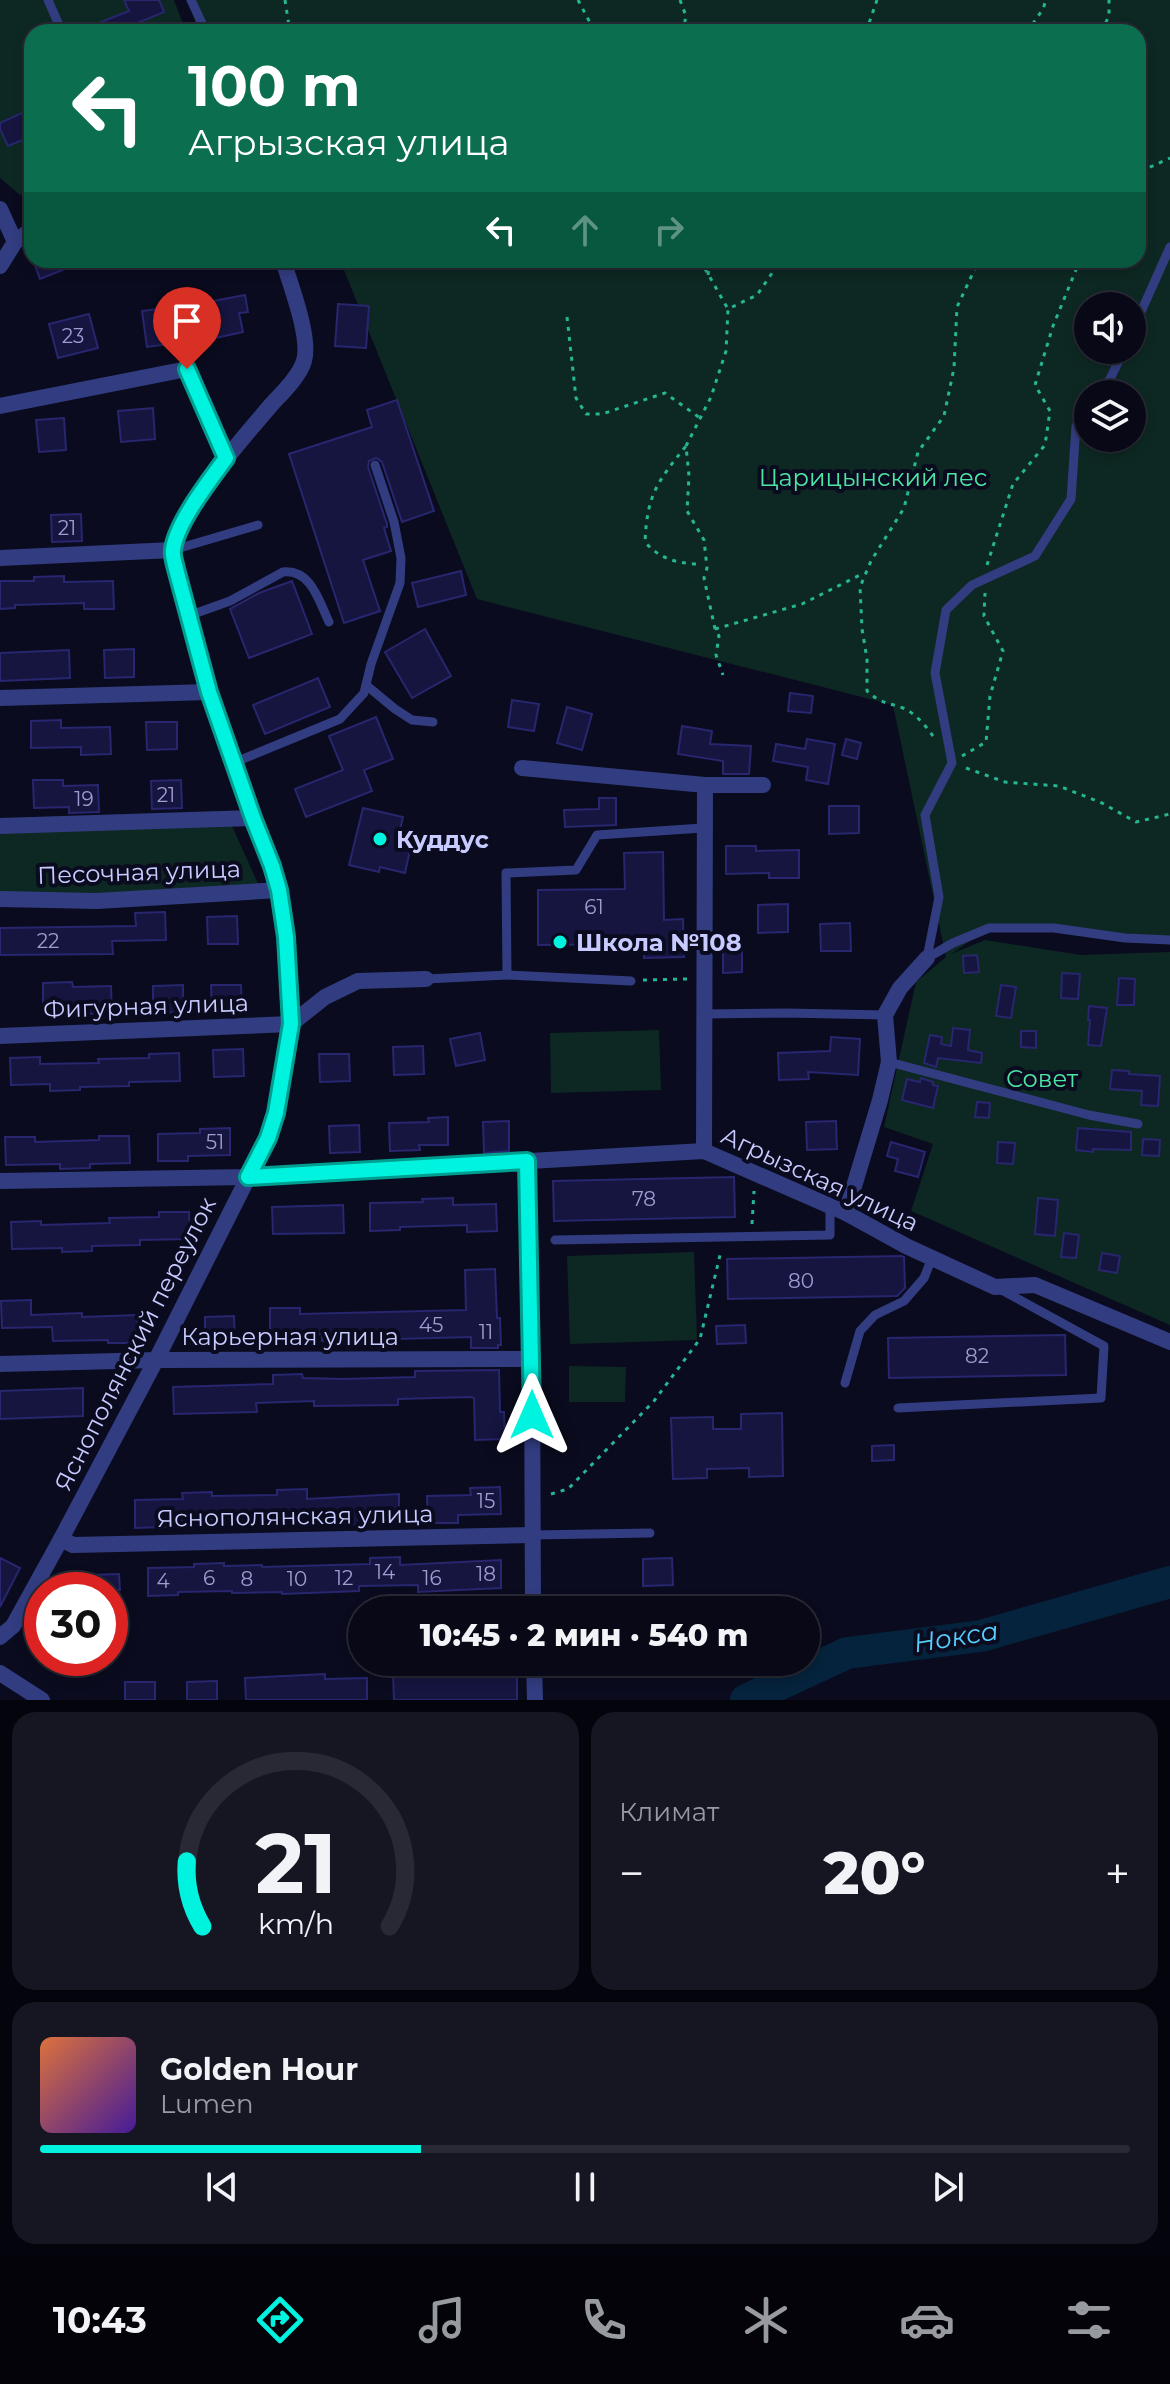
<!DOCTYPE html>
<html lang="ru">
<meta charset="utf-8">
<style>
:root{--surface:#080816;--page:#161623;--text:#f1f3f6;--muted:#989aa1;--line:#292935;--accent:#00f3df}
body{margin:0;font-family:Montserrat,sans-serif;background:var(--page);color:var(--text);height:100vh;display:flex;flex-direction:column;font-size:30px;white-space:nowrap}
*{box-sizing:border-box;margin:0}
p{font-size:26px;color:var(--muted)}
.icon{flex:none;width:44px;height:44px;fill:none;stroke:currentColor;stroke-width:2;stroke-linecap:round;stroke-linejoin:round}
.map{position:relative;height:1700px;overflow:hidden}
.panel{display:flex;flex-direction:column;gap:12px;padding:12px;background:#04040c;flex:1}
.panel>*{flex:none}
.top-card{position:absolute;left:24px;top:24px;width:1122px;height:244px;border-radius:24px;box-shadow:0 4px 12px #0003,0 0 0 2px var(--line);background:#0b6e4f;color:#fff;overflow:hidden}
.tools{position:absolute;left:1074px;top:292px;display:grid;gap:16px}
.tools a{display:grid;place-items:center;width:72px;height:72px;border-radius:50%;background:var(--surface);box-shadow:0 4px 12px #0003,0 0 0 2px var(--line);font-size:40px}
.speed{position:absolute;left:24px;top:1572px;display:flex;gap:16px;font-size:40px;font-weight:700;text-align:center}
.speed>*{display:grid;place-content:center;width:104px;height:104px;border-radius:50%;background:var(--surface);box-shadow:0 4px 12px #0003,0 0 0 2px var(--line);line-height:1}
.speed .limit{border:12px solid #d22;background:#fff;color:#111}
.pin{position:absolute;display:grid;place-items:center;width:68px;height:68px;color:#fff;margin:-82px -34px;border-radius:50% 50% 50% 0;rotate:-45deg;box-shadow:0 0 8px #0007}
.pin .icon{rotate:45deg}
.me{position:absolute;width:88px;margin:-44px;rotate:0deg;stroke-linejoin:round;filter:drop-shadow(0 0 6px #0008)}
.turn{display:flex;align-items:center;gap:28px;height:168px;padding:0 32px;font-size:36px}
.turn .icon{width:104px;height:104px;stroke-width:2.5}
.turn b{display:block;font-size:56px;line-height:68px}
.lanes{display:flex;align-items:center;height:76px;padding:0 32px;background:#0003;justify-content:center;gap:40px;direction:ltr}
.lanes .off{opacity:.35}
.big{font-size:60px;font-weight:800;line-height:1.1}
.panel .widget{flex:1;display:flex;flex-direction:column;justify-content:center;gap:12px;min-width:0;padding:0 28px;border-radius:24px;background:var(--page)}
.panel .dial{align-items:center;gap:0}
.dial svg{height:208px;overflow:visible;fill:none;stroke:var(--line);stroke-width:7;stroke-linecap:round;text-anchor:middle}
.dial text{fill:var(--text);stroke:none}
.song{display:flex;align-items:center;gap:24px}
.cover{width:96px;height:96px;border-radius:12px;background:linear-gradient(135deg,hsl(20 70% 55%),hsl(260 70% 35%))}
.played{height:8px;border-radius:4px;background:linear-gradient(90deg,var(--accent) 35%,var(--line) 35%)}
.keys{display:flex;justify-content:space-around;direction:ltr}
.heat{display:flex;justify-content:space-between;align-items:center;font-size:44px;direction:ltr}
.panel .tiles{flex:1;display:grid;gap:12px;grid-template-columns:1fr 1fr}
.widget:last-child{grid-column:span 2}
.trip{position:absolute;left:348px;top:1596px;width:472px;height:80px;border-radius:40px;background:var(--surface);box-shadow:0 4px 12px #0003,0 0 0 2px var(--line);font-weight:800;line-height:80px;text-align:center}
.tab-bar{display:flex;height:128px;justify-content:space-around;align-items:center;background:#030309;color:var(--muted)}
.tab-bar .icon{width:56px;height:56px}
.tab-bar .on{color:var(--accent)}
.tab-bar b{font-size:36px;color:var(--text)}
.map>svg:first-child{display:block}
.green{fill:#0d2822;fill-rule:evenodd}
.lines{fill:none;stroke-linecap:round;stroke-linejoin:round}
.river{stroke:#05233c;stroke-width:32}
.building{fill:#161540;stroke:#27266e;stroke-width:2}
.path{stroke:#25b693;stroke-width:3;stroke-dasharray:4 6;stroke-linecap:butt}
.lane{stroke:#323d81;stroke-width:9}
.street{stroke:#323d81;stroke-width:16}
.route-casing{stroke:#009e91;stroke-width:20}
.route{stroke:#00f3df;stroke-width:14}
.poi-dot{fill:#00f3df;stroke:#0a0b1e;stroke-width:3}
.labels{text-anchor:middle;dominant-baseline:central;stroke-width:8;stroke-linejoin:round;paint-order:stroke}
.number-label{font-size:20px;fill:#9c9ecf}
.park-label{font-size:24px;fill:#4ce6a4;stroke:#0a0b1e}
.poi-label{font-size:24px;font-weight:bold;fill:#c8cbff;stroke:#0a0b1e;text-anchor:start}
.street-label{font-size:24px;fill:#c8cbff;stroke:#0a0b1e}
.water-label{font-size:26px;font-style:italic;fill:#56cfff;stroke:#0a0b1e}
</style>
<div class="map">
<svg width="1170" height="1700" viewBox="0 0 1170 1700">
<rect width="100%" height="100%" fill="#0a0b1e"/>
<g class="green">
<path d="M0,0h174l12,32h-154v160l-12,3 -20,-17z"/>
<path d="M189,0h981v940l-116,-12h-65l-38,26 34,-14 96,15 89,-3v373l-259,-114 22,-67 -49,-17 32,-145 30,-25 -53,-252 -416,-106 -137,-339h798v-228h-940zM1088,306h44v44h-44zM1088,394h44v44h-44z"/>
<path d="M228,817l36,80 -264,1v-75z"/>
<path d="M659,1030l2,60 -110,3 -1,-60z"/>
<path d="M694,1252l3,88 -127,4 -3,-88z"/>
<path d="M569,1366l57,1 -1,35h-56z"/>
</g>
<g class="lines">
<path class="river" d="M746,1700l101,-47 134,-17 189,-54"/>
</g>
<g class="building">
<path d="M124,0h35l5,12 -48,20h-40l53,-21z"/>
<path d="M26,111l6,13v12l-24,10 -8,-17v-6z"/>
<path d="M33,260h52v1l-45,18z"/>
<path d="M245,295l3,17 -9,1 4,19 -28,6 -7,-36z"/>
<path d="M338,304l31,2 -3,42 -31,-2z"/>
<path d="M179,306l5,36 -37,5 -5,-36z"/>
<path d="M89,314l9,34 -40,10 -9,-34z"/>
<path d="M397,400l37,111 -32,11 -20,-60 -6,-4 -7,3 -1,6 19,57v3l-3,1 7,23 -28,9 17,51 -36,12 -55,-169 83,-27 -5,-17z"/>
<path d="M153,408l2,31 -34,3 -3,-31z"/>
<path d="M64,418l2,32 -27,2 -3,-32z"/>
<path d="M81,514l1,27 -30,1 -1,-27z"/>
<path d="M461,571l5,24 -48,12 -6,-24z"/>
<path d="M64,576v6l49,-1 1,28h-30v-6l-69,2v3l-15,1v-28h34v-4z"/>
<path d="M292,581l20,53 -63,24 -19,-49 29,-16z"/>
<path d="M425,629l26,47 -39,22 -27,-46z"/>
<path d="M134,649v28l-29,1 -1,-28z"/>
<path d="M69,650l1,28 -70,3v-28z"/>
<path d="M318,678l12,29 -65,27 -12,-29z"/>
<path d="M790,693l23,3 -2,17 -23,-2z"/>
<path d="M512,700l27,4 -5,27 -26,-4z"/>
<path d="M567,707l25,7 -10,36 -25,-7z"/>
<path d="M376,717l17,42 -29,11 8,21 -66,26 -11,-28 48,-19 -14,-34z"/>
<path d="M61,720v8l49,-1 1,27 -30,1v-8l-50,1v-27z"/>
<path d="M146,722h31v27l-30,1z"/>
<path d="M682,726l30,5 -2,13 41,2 -2,28h-26v-13l-45,-7z"/>
<path d="M807,739l28,5 -7,40 -22,-4 2,-13 -35,-6 3,-17 29,5z"/>
<path d="M846,739l15,4 -4,16 -15,-4z"/>
<path d="M33,780h30v6l35,-1 1,27 -30,1v-6l-35,1z"/>
<path d="M181,780l1,28 -30,1 -1,-28z"/>
<path d="M599,798h17v27l-51,2 -1,-17 35,-1z"/>
<path d="M829,806h30v27l-30,1z"/>
<path d="M363,808l40,9 -5,21 14,3 -7,32 -25,-6 -1,5 -30,-7z"/>
<path d="M726,846h30v5l43,-1v28h-30v-5l-43,1z"/>
<path d="M663,852l1,68 19,-1 1,38 -40,1v-14l-106,1v-55l87,-1 -1,-36z"/>
<path d="M788,904v28l-30,1v-28z"/>
<path d="M165,912l1,28 -54,1 1,13 -113,1v-27l136,-2 -1,-13z"/>
<path d="M237,916l1,28h-30l-1,-27z"/>
<path d="M850,923l1,28h-30l-1,-27z"/>
<path d="M742,945v27l-19,1v-27z"/>
<path d="M977,955l2,17 -15,1 -1,-17z"/>
<path d="M1062,973l18,1 -2,25 -17,-1z"/>
<path d="M1119,978l16,1 -1,26h-17z"/>
<path d="M72,982l1,5 38,-1 1,27 -30,1v-5l-39,1v-27z"/>
<path d="M183,985v27l-30,1v-27z"/>
<path d="M211,985h30l1,27 -30,1z"/>
<path d="M1001,985l15,2 -5,31 -15,-2z"/>
<path d="M1089,1006l18,2 -6,38 -13,-1 2,-25h-2z"/>
<path d="M953,1028l17,2 -2,20 14,3 -1,10 -43,-5 -2,9 -12,-4 6,-28 12,2 -1,7 10,2z"/>
<path d="M1021,1031h15v17l-15,-1z"/>
<path d="M480,1033l5,27 -29,6 -6,-27z"/>
<path d="M831,1037l29,2 -2,36 -50,-3 1,7 -30,1 -1,-27 52,-2z"/>
<path d="M423,1046l1,28 -30,1 -1,-28z"/>
<path d="M243,1049l1,27 -30,1 -1,-27z"/>
<path d="M179,1053l1,28 -51,1v4l-49,1v3l-30,1v-7l-39,1 -1,-27 30,-1v7l59,-1 -1,-4 51,-1v-4z"/>
<path d="M319,1054h30l1,27 -30,1z"/>
<path d="M1112,1070l17,1v3l31,2 -2,30 -17,-1 1,-14 -32,-2z"/>
<path d="M921,1078l12,4v3l5,1 -5,22 -31,-8 5,-21 13,3z"/>
<path d="M977,1102l13,1 -1,15 -14,-1z"/>
<path d="M448,1117v28h-29l1,5 -30,1 -1,-28 40,-1 -1,-4z"/>
<path d="M509,1121v30l-25,2 -1,-31z"/>
<path d="M836,1121l1,28 -30,1 -1,-28z"/>
<path d="M359,1125l1,27 -30,1 -1,-27z"/>
<path d="M230,1128v27l-42,1v5h-30v-27l42,-1v-4z"/>
<path d="M1078,1128l53,4v18l-38,-1v3l-17,-2z"/>
<path d="M99,1136h30l1,27 -40,1v4l-30,1v-5l-54,1 -1,-28h30v5l64,-2z"/>
<path d="M1143,1139l17,1 -1,16 -17,-1z"/>
<path d="M891,1142l34,10 -7,25 -23,-6 3,-12 -11,-3z"/>
<path d="M998,1142l17,1 -2,21 -16,-1z"/>
<path d="M734,1177l1,40 -181,4 -1,-40z"/>
<path d="M453,1198v7l43,-1 1,27 -30,1v-7l-67,2v3l-30,1v-28l53,-1 -1,-3z"/>
<path d="M1038,1198l20,2 -3,36 -20,-2z"/>
<path d="M343,1205l1,28 -71,1 -1,-27z"/>
<path d="M159,1212h30l1,27 -50,1v5l-48,1v5l-30,1v-4l-50,1 -1,-27 30,-1v4l69,-2 -1,-5 50,-1z"/>
<path d="M1064,1233l15,2 -3,23 -15,-1z"/>
<path d="M1102,1253l18,3 -3,17 -18,-3z"/>
<path d="M901,1256l3,1 1,31 -8,8 -169,3 -1,-40z"/>
<path d="M495,1269l2,49h3l1,27h-3v3h-27v-11l-149,4v-7l-52,2v-28h30v6l166,-4 -1,-40z"/>
<path d="M31,1300v15l51,-2v4l55,-2 1,28h-30v-3l-55,1 -1,-14 -50,1 -1,-27z"/>
<path d="M234,1316l1,28h-30v-27z"/>
<path d="M745,1325l1,18 -29,1 -1,-18z"/>
<path d="M1065,1335l1,40 -177,3 -1,-40z"/>
<path d="M499,1370l1,42h4l1,27 -30,1 -1,-42 -4,-1 -72,2v6l-84,1v-5l-58,2 1,9 -83,2 -1,-27 100,-3v-9l29,-1 1,4 40,1 72,-2v-6z"/>
<path d="M83,1388v28l-83,3v-28z"/>
<path d="M782,1413l1,63 -34,1v-9l-42,1v9l-34,1 -2,-61 42,-1v12h28v-15z"/>
<path d="M894,1445v15l-22,1v-15z"/>
<path d="M500,1487l1,27 -43,1v8h-30l-1,-27 44,-1 -1,-7z"/>
<path d="M307,1489v10l92,-5v28l-72,4v-10l-66,2v5h-29l-1,-4 -66,2v6l-30,1v-28l48,-1 -1,-6 30,-1v4l65,-1v-5z"/>
<path d="M400,1557v8l101,-5v28l-83,4v-7l-59,1v5l-77,3v-2l-50,1v-2l-54,1v3l-30,1v-28l46,-1v-3l30,-1v3l38,-1v2l108,-3v-6z"/>
<path d="M0,1558l20,10 -20,39z"/>
<path d="M672,1558l1,27 -30,1v-27z"/>
<path d="M119,1574l1,16h-31v-15z"/>
<path d="M589,1597v13h-45v-12z"/>
<path d="M517,1672v28h-123l-1,-25z"/>
<path d="M325,1674v5l42,-1v22h-121l-1,-22z"/>
<path d="M217,1681v19h-30v-18z"/>
<rect x="125" y="1682" width="30" height="18"/>
</g>
<g class="lines">
<g class="path">
<path d="M285,0l4,26 -2,6"/>
<path d="M578,0l17,32"/>
<path d="M680,0l6,16 -3,16"/>
<path d="M866,32l11,-32"/>
<path d="M1027,32l16,-23 3,-9"/>
<path d="M1102,32l7,-17v-15"/>
<path d="M1138,183l10,-15 22,-10"/>
<path d="M700,260l28,49"/>
<path d="M708,275l2,-15"/>
<path d="M567,317l9,81 10,16h16l63,-21 35,25"/>
<path d="M686,446l25,-49 15,-46 2,-42 29,-14 24,-35"/>
<path d="M696,564c-21,-1 -37,-6 -51,-22 2,-47 12,-60 41,-96l3,30 -2,35 17,29 3,28 -3,10 11,51 4,7 -3,19 7,20"/>
<path d="M987,565l26,-81 32,-39 5,-34 -15,-26 18,-59 27,-66"/>
<path d="M715,629l87,-25 62,-31"/>
<path d="M933,736c-8,-11 -18,-23 -30,-28 -16,-6 -22,-4 -36,-17v-32l-5,-30 -2,-42 11,-26 33,-53 14,-56 26,-36 10,-48 3,-61 22,-47"/>
<path d="M962,756l24,-14 4,-46 13,-45 -19,-35 1,-23"/>
<path d="M966,768l39,14 54,4 43,17 34,19 34,-8"/>
<path d="M643,980l45,-1"/>
<path d="M752,1224l2,-33"/>
<path d="M551,1494l17,-5 86,-88 46,-62 21,-88"/>
</g>
<g class="lane">
<path d="M48,0l14,32"/>
<path d="M191,0l15,32"/>
<path d="M1132,332l38,-85"/>
<path d="M1099,394l11,-15 14,-29"/>
<path d="M173,550l85,-25"/>
<path d="M188,616l42,-15 53,-29c28,-3 36,29 46,50"/>
<path d="M366,685l29,24 17,11 21,2"/>
<path d="M233,763l107,-44 24,-26 7,-29 29,-81 1,-25 -7,-36 -19,-57"/>
<path d="M927,958l12,-61 -14,-82 27,-52 -17,-90 11,-63 26,-25 63,-29 36,-57 5,-73 12,-17"/>
<path d="M927,958l26,-15 36,-15h65l71,10 45,2"/>
<path d="M507,975l124,6"/>
<path d="M426,979l81,-4 -1,-102 70,-3 21,-35 106,-7"/>
<path d="M704,1014l83,-1 98,2"/>
<path d="M889,1062l200,53 49,9"/>
<path d="M555,1240l275,-5v-28"/>
<path d="M845,1383l15,-52 15,-16 29,-14 20,-23 8,-20"/>
<path d="M898,1408l203,-10 3,-52 -106,-58"/>
<path d="M532,1535l118,-2"/>
</g>
<g class="street">
<path d="M0,209l15,33"/>
<path d="M0,266l15,-24 17,-13"/>
<path d="M0,406l187,-37 39,89"/>
<path d="M0,558l173,-8"/>
<path d="M0,698l209,-6"/>
<path d="M522,768l183,17h58"/>
<path d="M0,826l253,-8"/>
<path d="M0,899l97,2 182,-11"/>
<path d="M0,1036l291,-12 34,-27 33,-16 68,-2"/>
<path d="M704,1151l1,-366"/>
<path d="M527,1161l5,198 1,251"/>
<path d="M0,1181l248,-4 456,-26 142,62 60,33 89,41 40,-2 135,57"/>
<path d="M846,1213l34,-113 9,-38 -4,-47 15,-27 27,-30"/>
<path d="M0,1364l156,-4 376,-1"/>
<path d="M61,1539l12,6 459,-10"/>
<path d="M0,1637l13,-11 48,-87 95,-179 112,-222 8,-25 15,-89 -5,-87 -7,-47 -7,-24 -19,-48 -44,-126 -33,-123c-1,-5 -3,-12 -3,-18 3,-39 72,-115 98,-146 11,-12 28,-28 33,-44 7,-24 -14,-77 -21,-101"/>
<path d="M534,1662l1,38"/>
<path d="M0,1673l42,27"/>
</g>
</g>
<g class="lines">
<defs>
<path id="route" d="M187,369l39,89c-16,22 -50,65 -53,92 -1,6 2,14 3,19l33,123 44,126 19,48 7,24 7,47 5,87 -15,89 -8,25 -20,39 279,-16 5,254"/>
</defs>
<use href="#route" class="route-casing"/>
<use href="#route" class="route"/>
</g>
<g class="poi-dot">
<circle cx="380" cy="839" r="8"/>
<circle cx="560" cy="942" r="8"/>
</g>
<g class="labels">
<g class="number-label">
<text x="73" y="336">23</text>
<text x="67" y="528">21</text>
<text x="166" y="795">21</text>
<text x="84" y="799">19</text>
<text x="594" y="907">61</text>
<text x="48" y="941">22</text>
<text x="215" y="1142">51</text>
<text x="644" y="1199">78</text>
<text x="801" y="1281">80</text>
<text x="431" y="1325">45</text>
<text x="486" y="1332">11</text>
<text x="977" y="1356">82</text>
<text x="486" y="1501">15</text>
<text x="385" y="1572">14</text>
<text x="486" y="1574">18</text>
<text x="209" y="1578">6</text>
<text x="344" y="1578">12</text>
<text x="432" y="1578">16</text>
<text x="247" y="1579">8</text>
<text x="297" y="1579">10</text>
<text x="163" y="1581">4</text>
</g>
<g class="park-label">
<text x="873" y="477">Царицынский лес</text>
<text x="1042" y="1078">Совет</text>
</g>
<g class="poi-label">
<text x="396" y="839">Куддус</text>
<text x="576" y="942">Школа №108</text>
</g>
<g class="street-label">
<text transform="translate(139 872) rotate(-2)">Песочная улица</text>
<text transform="translate(146 1006) rotate(-2)">Фигурная улица</text>
<text transform="translate(820 1179) rotate(25)">Агрызская улица</text>
<text x="290" y="1336">Карьерная улица</text>
<text transform="translate(135 1344) rotate(-63)">Яснополянский переулок</text>
<text transform="translate(295 1516) rotate(-1)">Яснополянская улица</text>
</g>
<g class="water-label">
<text transform="translate(956 1637) rotate(-9)">Нокса</text>
</g>
</g>
</svg>
<div class="tools">
<a><svg class="icon" aria-label="sound" viewBox="0 0 24 24"><path d="M4 9h4l5-4v14l-5-4H4zM17 9q2 3 0 6"/></svg></a>
<a><svg class="icon" aria-label="layers" viewBox="0 0 24 24"><path d="M12 4l9 5-9 5-9-5zM3 14l9 5 9-5"/></svg></a>
</div>
<div class="speed"><div class="limit">30</div></div>
<div class="pin" style="left:187px;top:369px;background:#d93025"><svg class="icon" aria-label="arrive" viewBox="0 0 24 24"><path d="M6 21V4h12l-3 4 3 4H6"/></svg></div>
<svg class="me" style="left:532px;top:1415px" viewBox="-20 -20 40 40"><path d="M0-17L14 15 0 8-14 15z" fill="#00f3df" stroke="#fff" stroke-width="4"/></svg>
<div class="trip">10:45 · 2 мин · 540 m</div>
<div class="top-card">
<div class="turn"><svg class="icon" aria-label="left" viewBox="0 0 24 24"><path d="M17 20v-9H6M10 6l-5 5 5 5"/></svg><div><b>100 m</b>Агрызская улица</div></div>
<div class="lanes"><svg class="icon" aria-label="left" viewBox="0 0 24 24"><path d="M17 20v-9H6M10 6l-5 5 5 5"/></svg><svg class="icon off" aria-label="ahead" viewBox="0 0 24 24"><path d="M12 20V5M6 11l6-6 6 6"/></svg><svg class="icon off" aria-label="right" viewBox="0 0 24 24"><path d="M7 20v-9h11M14 6l5 5-5 5"/></svg></div>
</div>
</div>
<section class="panel">
<div class="tiles">
<div class="widget dial"><svg viewBox="0 0 100 80">
<path d="M14 69A42 42 0 1 1 86 69"/>
<path d="M14 69A42 42 0 0 1 8 44" stroke="#00f3df"/>
<text x="50" y="56" font-size="32" font-weight="700">21</text>
<text x="50" y="72" font-size="11">km/h</text>
</svg></div>
<div class="widget"><p>Климат</p>
<div class="heat"><a>−</a><b class="big">20°</b><a>+</a></div>
</div>
<div class="widget">
<div class="song"><i class="cover"></i><div><b>Golden Hour</b><p>Lumen</p></div></div>
<div class="played"></div>
<div class="keys"><svg class="icon" aria-label="previous" viewBox="0 0 24 24"><path d="M18 5L8 12l10 7zM5 5v14"/></svg><svg class="icon" aria-label="pause" viewBox="0 0 24 24"><path d="M8 5v14M16 5v14"/></svg><svg class="icon" aria-label="next" viewBox="0 0 24 24"><path d="M6 5l10 7-10 7zM19 5v14"/></svg></div>
</div>
</div>
</section>
<nav class="tab-bar">
<b>10:43</b>
<svg class="icon on" aria-label="directions" viewBox="0 0 24 24"><path d="M12 3l9 9-9 9-9-9zM9 14v-3h6M13 9l2 2-2 2"/></svg>
<svg class="icon" aria-label="music" viewBox="0 0 24 24"><path d="M9 18V5l10-2v13"/><circle cx="6" cy="18" r="3"/><circle cx="16" cy="16" r="3"/></svg>
<svg class="icon" aria-label="phone" viewBox="0 0 24 24"><path d="M5 4h4l2 5-3 2q2 4 5 5l2-3 5 2v4C11 20 4 13 5 4z"/></svg>
<svg class="icon" aria-label="climate" viewBox="0 0 24 24"><path d="M12 3v18M4 7l16 10M4 17L20 7"/></svg>
<svg class="icon" aria-label="car" viewBox="0 0 24 24"><path d="M5 17H2v-5l4-1 3-4h7l3 4 3 1v5h-3M9 17h6M6 11h13"/><circle cx="7" cy="17" r="2"/><circle cx="17" cy="17" r="2"/></svg>
<svg class="icon" aria-label="filters" viewBox="0 0 24 24"><path d="M4 7h16M4 17h16"/><circle cx="9" cy="7" r="2"/><circle cx="15" cy="17" r="2"/></svg>
</nav>
